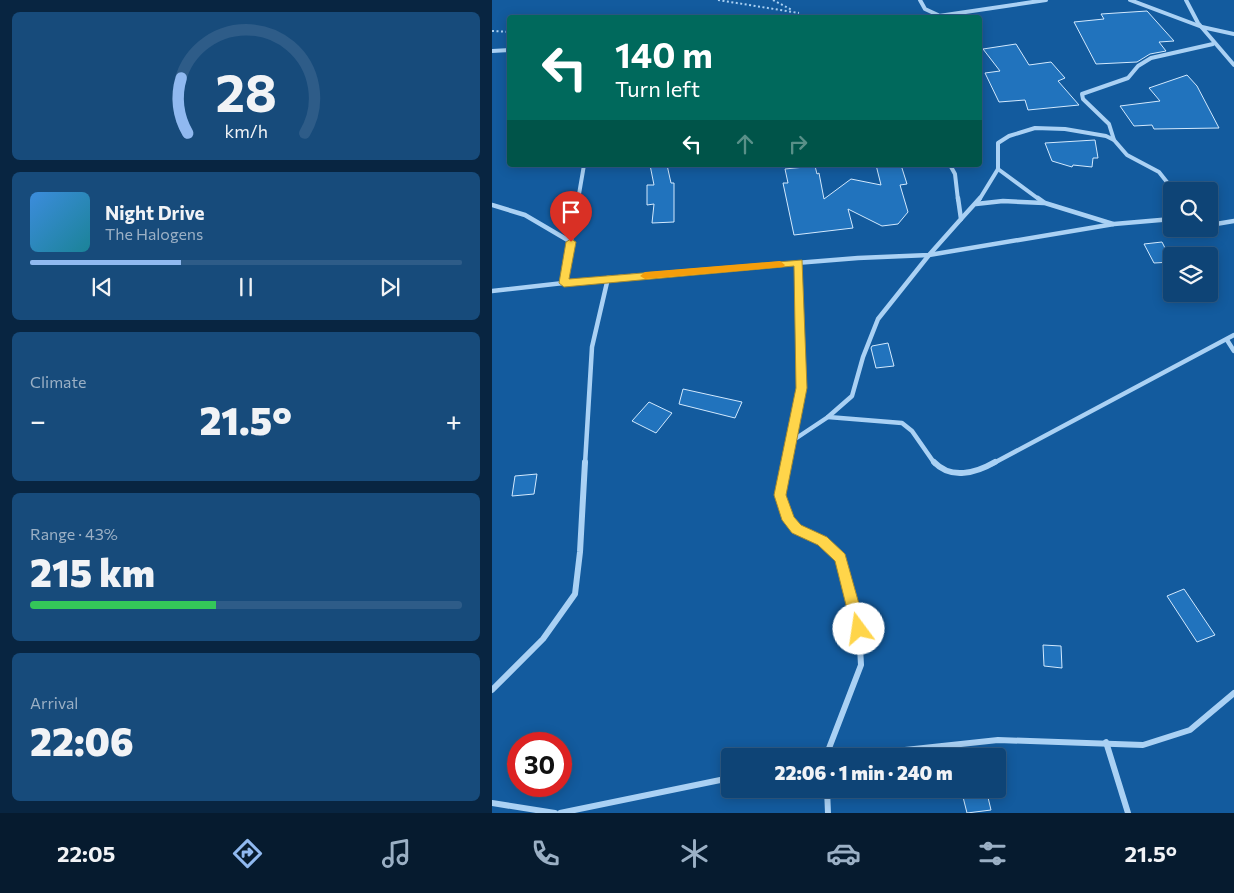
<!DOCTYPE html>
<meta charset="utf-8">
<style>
:root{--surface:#0e4476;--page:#174b7b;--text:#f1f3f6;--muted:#9bb0c5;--line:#2e5c88;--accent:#90b9f0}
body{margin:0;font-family:Commissioner,sans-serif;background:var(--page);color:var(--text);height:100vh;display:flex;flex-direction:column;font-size:19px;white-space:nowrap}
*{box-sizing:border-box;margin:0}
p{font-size:16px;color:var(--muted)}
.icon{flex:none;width:28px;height:28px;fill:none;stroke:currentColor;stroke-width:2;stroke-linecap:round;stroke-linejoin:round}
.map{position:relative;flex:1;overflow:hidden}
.details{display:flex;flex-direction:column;gap:12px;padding:12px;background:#082541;width:492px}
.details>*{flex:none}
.banner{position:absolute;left:15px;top:15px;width:475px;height:152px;border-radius:5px;box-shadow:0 2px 12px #0003,0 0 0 1px var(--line);background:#00695c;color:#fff;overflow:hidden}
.buttons{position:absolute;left:671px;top:182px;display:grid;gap:10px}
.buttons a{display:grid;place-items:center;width:55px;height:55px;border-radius:5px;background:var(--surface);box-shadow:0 2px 12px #0003,0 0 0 1px var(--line);font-size:25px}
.speed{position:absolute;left:15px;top:732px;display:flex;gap:10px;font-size:25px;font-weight:700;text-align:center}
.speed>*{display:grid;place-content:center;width:65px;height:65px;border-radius:50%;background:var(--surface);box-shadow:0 2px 12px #0003,0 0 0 1px var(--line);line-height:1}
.speed .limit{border:8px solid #d22;background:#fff;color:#111}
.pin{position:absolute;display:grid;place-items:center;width:42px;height:42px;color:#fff;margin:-51px -21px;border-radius:50% 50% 50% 0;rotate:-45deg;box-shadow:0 0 5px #0007}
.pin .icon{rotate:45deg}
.me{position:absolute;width:55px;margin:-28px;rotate:346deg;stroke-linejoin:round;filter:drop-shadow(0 0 4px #0008)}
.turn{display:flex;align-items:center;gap:18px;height:105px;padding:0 25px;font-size:22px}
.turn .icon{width:65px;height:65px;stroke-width:2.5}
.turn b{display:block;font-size:35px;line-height:42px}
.lanes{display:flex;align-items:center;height:48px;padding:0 25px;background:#0003;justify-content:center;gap:25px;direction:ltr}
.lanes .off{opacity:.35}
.big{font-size:38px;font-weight:800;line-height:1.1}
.details .widget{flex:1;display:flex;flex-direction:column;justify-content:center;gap:8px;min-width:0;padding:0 18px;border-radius:8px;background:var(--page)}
.details .dial{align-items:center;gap:0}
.dial svg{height:130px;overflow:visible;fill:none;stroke:var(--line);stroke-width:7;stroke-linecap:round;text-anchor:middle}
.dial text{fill:var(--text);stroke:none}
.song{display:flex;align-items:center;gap:15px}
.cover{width:60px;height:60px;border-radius:8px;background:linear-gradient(135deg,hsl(210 70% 55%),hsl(190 70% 35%))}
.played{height:5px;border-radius:2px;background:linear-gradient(90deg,var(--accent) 35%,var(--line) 35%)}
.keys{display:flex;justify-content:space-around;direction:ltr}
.heat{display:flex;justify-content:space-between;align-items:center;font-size:28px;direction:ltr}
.charge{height:8px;border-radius:4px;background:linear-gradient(90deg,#34c759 43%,var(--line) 0)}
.trip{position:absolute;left:229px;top:748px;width:285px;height:50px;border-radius:5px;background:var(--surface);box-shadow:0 2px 12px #0003,0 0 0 1px var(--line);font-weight:800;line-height:50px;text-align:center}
.tab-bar{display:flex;height:80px;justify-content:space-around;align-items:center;background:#061b2f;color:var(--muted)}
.tab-bar .icon{width:35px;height:35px}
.tab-bar .on{color:var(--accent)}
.tab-bar b{font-size:22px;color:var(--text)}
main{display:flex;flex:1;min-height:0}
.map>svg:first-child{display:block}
.building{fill:#2173bd;stroke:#d2e9fe}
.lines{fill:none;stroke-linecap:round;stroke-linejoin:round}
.path{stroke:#aad1f4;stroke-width:2;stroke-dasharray:2 2.5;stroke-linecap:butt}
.street-far2{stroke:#aad1f4;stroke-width:4}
.street-far1{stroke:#aad1f4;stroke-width:4.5}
.street{stroke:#aad1f4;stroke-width:6}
.route{fill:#ffd54a;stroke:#a68a30}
.slow{fill:#f59e0b}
</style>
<main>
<section class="details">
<div class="widget dial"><svg viewBox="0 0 100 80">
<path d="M14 69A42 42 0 1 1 86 69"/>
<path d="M14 69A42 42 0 0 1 10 35" stroke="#90b9f0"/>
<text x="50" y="56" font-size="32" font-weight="700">28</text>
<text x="50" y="72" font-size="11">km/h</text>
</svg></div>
<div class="widget">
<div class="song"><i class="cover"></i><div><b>Night Drive</b><p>The Halogens</p></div></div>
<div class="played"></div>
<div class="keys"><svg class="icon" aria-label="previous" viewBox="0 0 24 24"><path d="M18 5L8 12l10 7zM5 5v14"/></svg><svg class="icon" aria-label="pause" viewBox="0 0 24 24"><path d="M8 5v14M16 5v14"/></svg><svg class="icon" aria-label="next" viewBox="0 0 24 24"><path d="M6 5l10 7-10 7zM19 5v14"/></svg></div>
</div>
<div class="widget"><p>Climate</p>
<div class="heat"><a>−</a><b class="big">21.5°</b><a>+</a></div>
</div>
<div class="widget"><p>Range · 43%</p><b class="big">215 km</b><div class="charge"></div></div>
<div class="widget"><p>Arrival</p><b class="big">22:06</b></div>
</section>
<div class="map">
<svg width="742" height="813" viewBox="0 0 742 813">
<rect width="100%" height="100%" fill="#135b9e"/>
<g class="building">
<path d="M655,11l27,30 -15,1 7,9 -16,3 -13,8 -41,2 -22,-42 30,-3 -3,-5z"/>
<path d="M524,44l13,21 22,-3 14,16 -7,3 21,24 -51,5 -3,-10 -26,2 -14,-29 15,-2 -17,-22z"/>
<path d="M695,75l10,11 22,42 -65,1 -2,-4 -18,1 -14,-20 40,-5 -11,-13z"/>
<path d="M603,140l3,18h-5l-1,9 -19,-2 -1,2 -20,-6 -7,-18z"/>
<path d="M158,165h17l4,18h3v39l-22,1 2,-19 -7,1v-20h7z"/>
<path d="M384,165h25l6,19 -7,1 8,27 -10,12 -16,2 -34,-17 5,19 -59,7 -11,-52h5l-3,-14 30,-3 2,8 2,-1 5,26 27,-20 30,6z"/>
<path d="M670,242l10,20 -18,1 -10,-19z"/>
<path d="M396,343l6,23 -18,2 -5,-20 1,-2z"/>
<path d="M191,389l59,13 -7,16 -56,-14z"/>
<path d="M157,402l23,11 -16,20 -24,-12z"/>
<path d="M45,474l-3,20 -22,2 3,-20z"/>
<path d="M692,589l31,46 -18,7 -30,-46z"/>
<path d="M551,645l18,1 1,22 -18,-2z"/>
<path d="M469,789h25l5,21 -24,3z"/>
</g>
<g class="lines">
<g class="path">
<path d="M226,0l81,13"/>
<path d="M281,0l19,10"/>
<path d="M0,31l18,1"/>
</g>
<g class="street-far2">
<path d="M428,0l5,9 13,6"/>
<path d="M638,0l72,27 32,7"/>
<path d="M694,0l12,23 36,42"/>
<path d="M317,18h42"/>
<path d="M433,18l121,-18"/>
<path d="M0,51l18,-1"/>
<path d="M622,140l-5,-16 -26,-25 -1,-5 46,-16 10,-12 13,-8 62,-14"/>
<path d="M458,165l5,9 3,26"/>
<path d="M506,169l42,31"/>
<path d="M86,200l6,-35"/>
<path d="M487,200l19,-31v-26l11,-7 26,-8 30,1 41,7 8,4 13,15 32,17 15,19"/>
</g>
<g class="street-far1">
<path d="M546,198l7,5 68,21"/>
<path d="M484,204l27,-3 41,2"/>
<path d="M0,205l33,10 46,27"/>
<path d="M469,219l19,-21"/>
<path d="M718,225l24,-4"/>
<path d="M72,283l14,-85"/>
<path d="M0,291l116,-13 250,-20 71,-3 185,-31 58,-5"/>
<path d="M735,340l7,11"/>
<path d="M336,417l74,6 10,8 23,33"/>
<path d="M300,441l36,-24 24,-21 11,-39 15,-38 51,-64 32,-36 -3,-21"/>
<path d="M93,464l7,-117 16,-69"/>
<path d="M294,464l15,-76 -2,-125"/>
<path d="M500,464l242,-129"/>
</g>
<g class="street">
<path d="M294,462l-6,33 9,25 7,9 26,12 19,17 18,71 2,36 -35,91"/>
<path d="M442,462c17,18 42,11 61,0"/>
<path d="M0,690l51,-51 32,-45 5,-42 5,-90"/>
<path d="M614,742l22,71"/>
<path d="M357,756l149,-16 145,5 47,-15 44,-37"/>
<path d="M335,789l1,24"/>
<path d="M0,803l63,10"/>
<path d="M68,813l170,-35"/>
</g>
</g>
<path class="route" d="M79,239l5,3 -7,37 233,-19 5,128 -21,107 8,22 7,8 26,12 18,17 21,75 -2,5 -5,2 -5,-2 -2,-5 -17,-68 -17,-16 -26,-12 -10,-13 -8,-25 22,-107 -2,-122 -230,21 -5,-4 7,-41z"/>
<path class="slow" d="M288,261l5,4 -2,2 -138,12 -5,-3 5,-4z"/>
</svg>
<div class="buttons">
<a><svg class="icon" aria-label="search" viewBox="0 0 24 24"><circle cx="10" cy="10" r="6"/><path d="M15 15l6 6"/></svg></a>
<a><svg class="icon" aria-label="layers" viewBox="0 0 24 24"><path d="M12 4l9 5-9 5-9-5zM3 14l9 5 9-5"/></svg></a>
</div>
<div class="speed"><div class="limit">30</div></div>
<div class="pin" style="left:79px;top:242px;background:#d93025"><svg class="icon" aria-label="arrive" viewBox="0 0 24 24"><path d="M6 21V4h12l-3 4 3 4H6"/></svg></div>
<svg class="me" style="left:367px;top:629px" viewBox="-20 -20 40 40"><circle r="19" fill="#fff"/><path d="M0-13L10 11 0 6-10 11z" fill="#ffd54a"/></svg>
<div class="trip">22:06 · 1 min · 240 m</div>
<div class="banner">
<div class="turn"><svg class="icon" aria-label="left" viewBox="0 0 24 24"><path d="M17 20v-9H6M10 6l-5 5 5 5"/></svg><div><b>140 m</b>Turn left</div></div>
<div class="lanes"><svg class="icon" aria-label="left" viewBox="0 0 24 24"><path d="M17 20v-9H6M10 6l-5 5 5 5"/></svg><svg class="icon off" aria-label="ahead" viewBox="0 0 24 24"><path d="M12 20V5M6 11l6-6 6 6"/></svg><svg class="icon off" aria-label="right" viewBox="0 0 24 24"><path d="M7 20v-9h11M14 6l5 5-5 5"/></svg></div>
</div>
</div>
</main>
<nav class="tab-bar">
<b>22:05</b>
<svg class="icon on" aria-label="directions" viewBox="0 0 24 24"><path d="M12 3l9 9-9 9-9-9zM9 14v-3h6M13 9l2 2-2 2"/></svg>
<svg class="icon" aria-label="music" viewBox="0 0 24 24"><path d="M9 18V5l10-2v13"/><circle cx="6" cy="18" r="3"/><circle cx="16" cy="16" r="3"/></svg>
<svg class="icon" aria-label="phone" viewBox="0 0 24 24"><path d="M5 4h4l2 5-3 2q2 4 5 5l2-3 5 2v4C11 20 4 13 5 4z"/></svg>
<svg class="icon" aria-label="climate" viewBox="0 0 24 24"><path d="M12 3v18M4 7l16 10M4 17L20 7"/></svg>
<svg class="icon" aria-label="car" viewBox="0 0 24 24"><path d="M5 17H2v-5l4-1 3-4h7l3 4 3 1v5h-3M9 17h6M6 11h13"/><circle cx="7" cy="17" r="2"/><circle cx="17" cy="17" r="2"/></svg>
<svg class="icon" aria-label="filters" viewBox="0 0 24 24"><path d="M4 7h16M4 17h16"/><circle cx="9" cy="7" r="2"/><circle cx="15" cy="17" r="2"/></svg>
<b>21.5°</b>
</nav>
